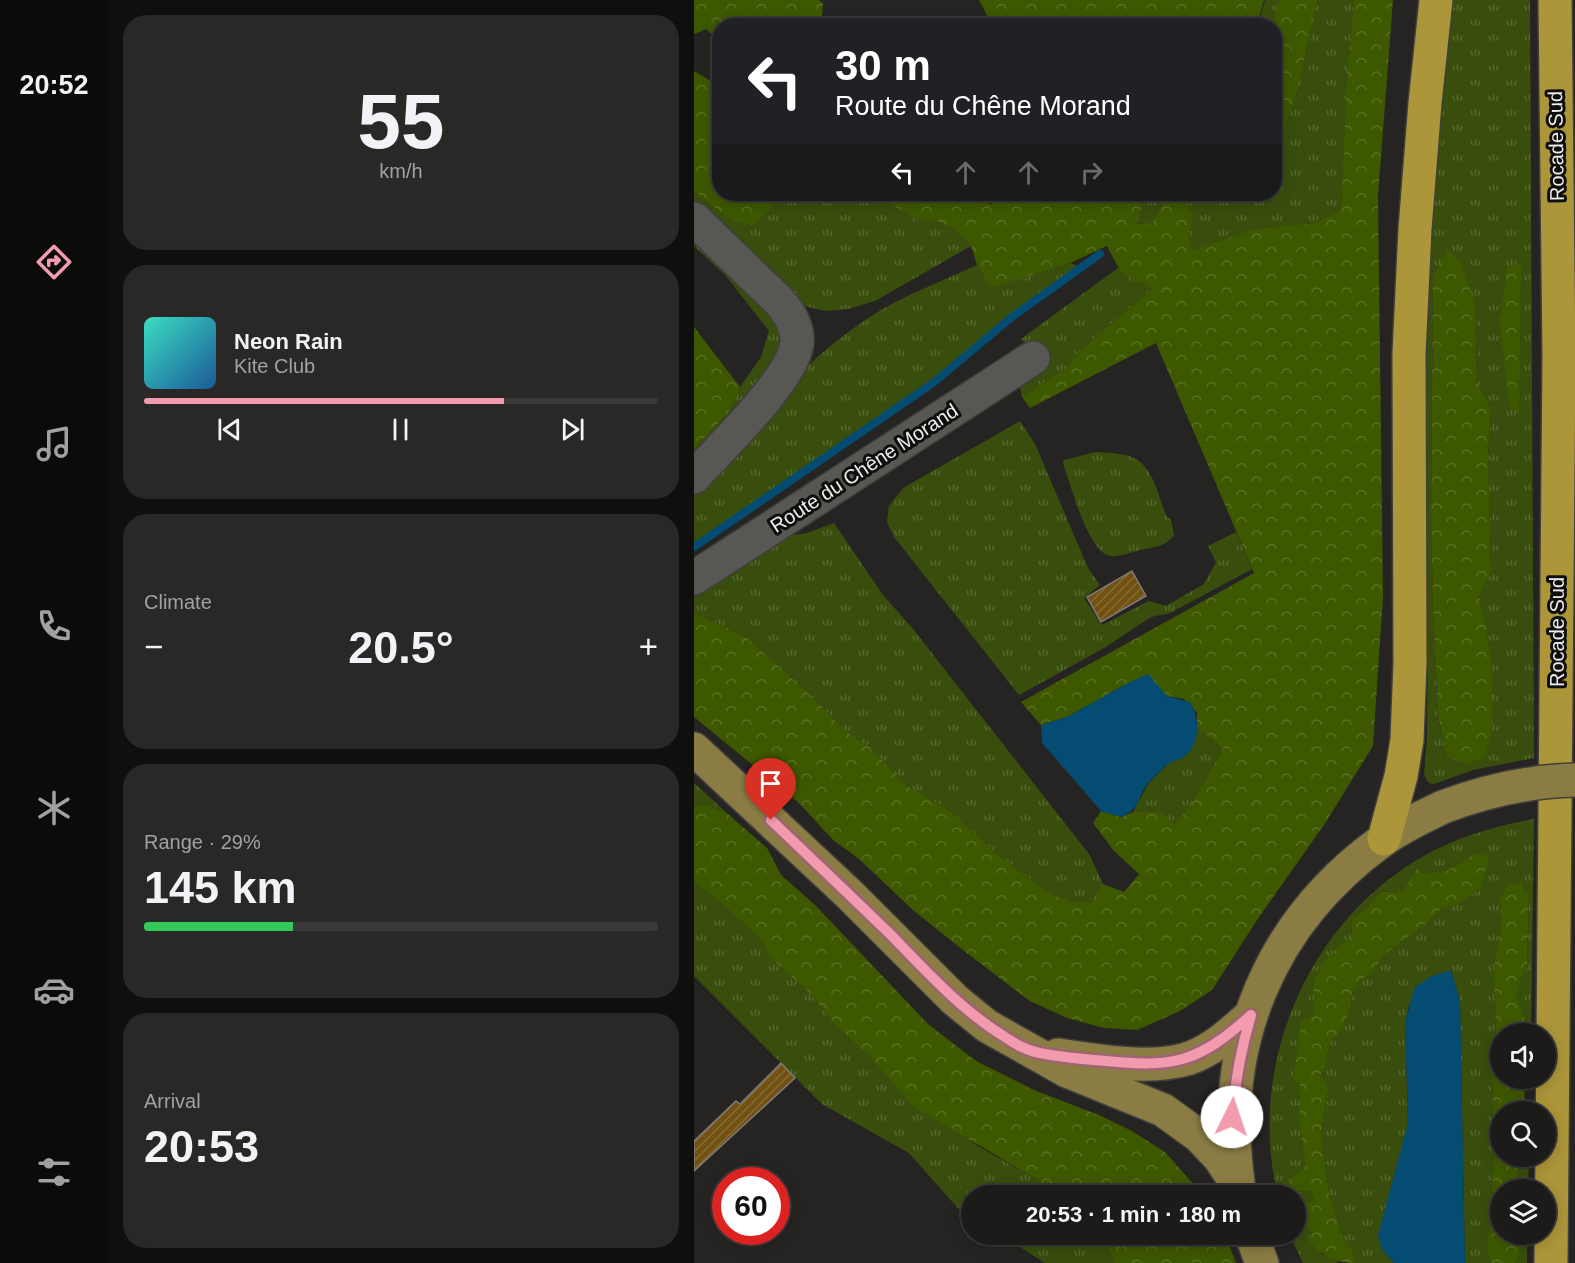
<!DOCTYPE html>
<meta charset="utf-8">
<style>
:root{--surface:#1c1b1a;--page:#292827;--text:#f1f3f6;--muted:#a0a1a2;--line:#3a3939;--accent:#f29aae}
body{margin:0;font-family:Helvetica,sans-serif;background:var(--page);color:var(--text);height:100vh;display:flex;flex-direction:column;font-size:22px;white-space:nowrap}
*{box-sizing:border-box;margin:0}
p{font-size:20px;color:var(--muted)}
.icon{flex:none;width:33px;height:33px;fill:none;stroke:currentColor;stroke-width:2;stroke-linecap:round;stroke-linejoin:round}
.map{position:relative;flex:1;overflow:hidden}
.panel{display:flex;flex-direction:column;gap:15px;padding:15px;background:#0f0f0e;width:586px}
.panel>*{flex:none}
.guide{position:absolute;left:18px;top:18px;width:570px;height:183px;border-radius:24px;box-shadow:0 3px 15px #0003,0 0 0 2px var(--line);background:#202124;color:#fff;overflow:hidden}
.buttons{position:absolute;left:796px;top:1023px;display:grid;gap:12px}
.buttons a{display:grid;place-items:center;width:66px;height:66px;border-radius:50%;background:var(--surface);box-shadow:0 3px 15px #0003,0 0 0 2px var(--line);font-size:30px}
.speed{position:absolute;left:18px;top:1167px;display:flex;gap:12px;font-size:30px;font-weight:700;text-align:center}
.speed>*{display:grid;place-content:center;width:78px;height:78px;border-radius:50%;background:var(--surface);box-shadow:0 3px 15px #0003,0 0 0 2px var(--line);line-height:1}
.speed .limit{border:9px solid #d22;background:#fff;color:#111}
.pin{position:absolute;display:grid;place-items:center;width:51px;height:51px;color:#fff;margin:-62px -26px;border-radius:50% 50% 50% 0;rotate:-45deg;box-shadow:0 0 6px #0007}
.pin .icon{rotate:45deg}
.me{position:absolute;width:66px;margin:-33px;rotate:4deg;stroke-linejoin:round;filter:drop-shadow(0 0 4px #0008)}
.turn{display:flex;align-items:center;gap:21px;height:126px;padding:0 24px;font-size:27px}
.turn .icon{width:78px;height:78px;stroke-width:2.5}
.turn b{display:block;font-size:42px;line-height:51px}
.lanes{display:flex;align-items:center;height:57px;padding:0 24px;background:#0003;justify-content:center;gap:30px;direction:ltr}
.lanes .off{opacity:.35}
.big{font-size:45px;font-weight:700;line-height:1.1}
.panel .tile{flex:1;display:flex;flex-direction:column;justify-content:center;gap:9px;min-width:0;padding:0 21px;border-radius:24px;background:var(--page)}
.panel .dial{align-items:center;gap:0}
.dial b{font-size:78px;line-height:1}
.song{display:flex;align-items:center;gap:18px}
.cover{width:72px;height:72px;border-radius:9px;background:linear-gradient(135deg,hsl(170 70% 55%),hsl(210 70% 35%))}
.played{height:6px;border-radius:3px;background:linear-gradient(90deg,var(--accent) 70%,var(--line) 70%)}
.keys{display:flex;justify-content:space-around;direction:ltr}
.heat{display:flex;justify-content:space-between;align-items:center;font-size:33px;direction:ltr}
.charge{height:9px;border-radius:4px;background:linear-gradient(90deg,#34c759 29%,var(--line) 0)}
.trip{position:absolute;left:267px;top:1185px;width:345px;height:60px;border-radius:30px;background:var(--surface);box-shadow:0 3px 15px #0003,0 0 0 2px var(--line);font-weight:700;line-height:60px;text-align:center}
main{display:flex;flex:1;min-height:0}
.tabs{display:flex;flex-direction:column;width:108px;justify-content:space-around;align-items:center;background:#0b0b0a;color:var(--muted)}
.tabs .icon{width:42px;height:42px}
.tabs .active{color:var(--accent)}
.tabs b{font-size:27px;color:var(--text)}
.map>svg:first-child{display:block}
.grass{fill:url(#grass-tufts);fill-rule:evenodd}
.forest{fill:url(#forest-crowns)}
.water{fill:#044c71}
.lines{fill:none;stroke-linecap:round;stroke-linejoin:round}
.stream{stroke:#044c71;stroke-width:8}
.building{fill:url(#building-hatch);stroke:#7d7b79;stroke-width:1.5}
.minor-casing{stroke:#3f3f3d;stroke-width:36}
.major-casing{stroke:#3f3f3d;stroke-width:36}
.highway-casing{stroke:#3f3f3d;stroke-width:36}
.minor{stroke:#585754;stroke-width:33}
.major{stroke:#8b7c44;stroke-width:33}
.highway{stroke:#ad9539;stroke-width:33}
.major-bridge-casing{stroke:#3f3f3d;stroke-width:36;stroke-linecap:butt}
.major-bridge{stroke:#8b7c44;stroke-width:33}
.route-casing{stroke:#9d6471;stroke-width:15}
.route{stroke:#f29aae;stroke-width:10}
.labels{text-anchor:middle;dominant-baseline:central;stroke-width:6;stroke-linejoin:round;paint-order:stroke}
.street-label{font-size:20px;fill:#eeedec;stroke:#0e0e0d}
</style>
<main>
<nav class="tabs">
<b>20:52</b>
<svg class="icon active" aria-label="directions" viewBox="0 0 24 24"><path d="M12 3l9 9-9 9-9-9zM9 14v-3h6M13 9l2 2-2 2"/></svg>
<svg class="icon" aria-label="music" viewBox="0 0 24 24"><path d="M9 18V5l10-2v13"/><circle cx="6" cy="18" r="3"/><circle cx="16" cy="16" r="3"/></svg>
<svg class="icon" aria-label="phone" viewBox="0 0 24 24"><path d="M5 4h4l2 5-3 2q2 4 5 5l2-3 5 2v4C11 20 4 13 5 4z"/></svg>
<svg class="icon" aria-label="climate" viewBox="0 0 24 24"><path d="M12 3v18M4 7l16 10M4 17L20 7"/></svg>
<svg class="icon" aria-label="car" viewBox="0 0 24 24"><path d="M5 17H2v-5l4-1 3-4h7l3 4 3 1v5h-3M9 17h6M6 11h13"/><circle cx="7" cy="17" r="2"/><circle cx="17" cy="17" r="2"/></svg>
<svg class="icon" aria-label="filters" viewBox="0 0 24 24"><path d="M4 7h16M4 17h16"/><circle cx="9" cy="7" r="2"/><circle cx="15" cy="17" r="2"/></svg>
</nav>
<section class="panel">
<div class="tile dial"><b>55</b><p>km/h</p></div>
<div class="tile">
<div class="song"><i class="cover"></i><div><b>Neon Rain</b><p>Kite Club</p></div></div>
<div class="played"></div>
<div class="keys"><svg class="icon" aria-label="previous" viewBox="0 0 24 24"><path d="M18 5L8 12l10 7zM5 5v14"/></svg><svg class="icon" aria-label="pause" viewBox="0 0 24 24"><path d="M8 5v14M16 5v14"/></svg><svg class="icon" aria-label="next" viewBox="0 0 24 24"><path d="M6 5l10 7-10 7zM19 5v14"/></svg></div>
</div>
<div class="tile"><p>Climate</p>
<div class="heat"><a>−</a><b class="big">20.5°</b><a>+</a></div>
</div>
<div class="tile"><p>Range · 29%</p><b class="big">145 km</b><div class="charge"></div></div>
<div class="tile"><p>Arrival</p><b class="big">20:53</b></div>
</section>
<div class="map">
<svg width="881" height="1263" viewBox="0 0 881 1263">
<defs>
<pattern id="grass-tufts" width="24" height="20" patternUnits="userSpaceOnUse" patternTransform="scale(1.5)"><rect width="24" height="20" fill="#394e0d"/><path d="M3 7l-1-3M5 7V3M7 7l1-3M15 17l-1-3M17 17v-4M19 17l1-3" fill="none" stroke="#566830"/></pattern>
<pattern id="forest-crowns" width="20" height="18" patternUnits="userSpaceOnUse" patternTransform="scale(1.5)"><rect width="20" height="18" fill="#3e5800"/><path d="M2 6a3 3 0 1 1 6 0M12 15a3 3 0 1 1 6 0" fill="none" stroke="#5a7025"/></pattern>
<pattern id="building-hatch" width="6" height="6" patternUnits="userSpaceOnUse" patternTransform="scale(1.5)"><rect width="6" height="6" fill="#725011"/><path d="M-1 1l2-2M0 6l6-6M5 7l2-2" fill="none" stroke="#866a34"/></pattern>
</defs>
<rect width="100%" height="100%" fill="#252422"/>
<g class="grass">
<path d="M571,0h16l-5,7 -4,18 -14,1z"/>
<path d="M624,0h36l-7,70 -6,142 -27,11 -61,6 -60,21 -4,-13 5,-22 -32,-11 -10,19 -18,1 13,-30h73l6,7h10l8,-7h30l1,-45 7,-16 23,-73z"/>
<path d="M757,0h79l4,758 -61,12 -39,14 -5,-1 -5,-8 3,-37 1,-84 -3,-271 8,-181 7,-100zM739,277l42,27 2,78 14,27 -3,44 3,118 -12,25c12,43 14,89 13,132l-46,27 -8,-40 -5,-107 -2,-96z"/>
<path d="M0,191l33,27 54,-20 1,-4h91l43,25 24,3 15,6 16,18 -96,55 -27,8 -23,2 -25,-6 -106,-93z"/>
<path d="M0,227l81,82 8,37 -10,27 -79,90v-14l34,-36 12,-26 21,-30 8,-26 -43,-55 -32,-30z"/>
<path d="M376,263l8,3 -67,49 -81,66 -236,162v-58c58,-62 114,-131 187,-175 29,-17 66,-31 96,-45l15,23z"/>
<path d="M424,268l3,5 32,15 -76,65 -10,15 -45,29 -3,-17 26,-16 -24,-25z"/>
<path d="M326,421l15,23 53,124 12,17 -16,13 18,27 47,-24 17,5 38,-22 12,-22 -8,-16 28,-14 16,37 -82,44 -19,4 -47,31 -85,47 -125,-158 -7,-15 2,-16 14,-18z"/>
<path d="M402,452c12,1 27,1 38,6 19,9 25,39 32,57l5,5 3,15c-8,12 -22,12 -37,16 -8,2 -18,6 -27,5 -22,-4 -40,-73 -47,-93l1,-3z"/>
<path d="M140,523l49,72 30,34 176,225 14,30 -13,19h-16l-21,-9 -20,-13 -34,-25 -47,-44 -45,-26 -38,-39 -26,-18 -30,-32 -67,-60 -52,-24v-19l88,-57 25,-4z"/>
<path d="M503,727l26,22 -33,57 -15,20 -42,-14 15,-28 21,-21 14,-6 11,-14z"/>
<path d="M0,783l34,31 -24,-10 -10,4z"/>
<path d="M840,819l-3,214h-4v-8l-11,-30 11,-31 2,-70 -9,-11 -20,16 1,28 -8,46 3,55 -4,52 2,85 -7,83 4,15h-26l-5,-262 -9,-31 -42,35 -4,17 3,101 -26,126 12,14h-37l-3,-3 -1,-11 -10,-11 -14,-46 -8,-58 7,-43 -13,-14 9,-5 6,-30 12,-13 9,-21 1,-14 7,-14 13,-7 12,-18 43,-32 14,-14 17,-5 15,-49 -25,15 -24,4 -21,17 -22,1 -13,15 -16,12 -1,18 -10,7 -27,40 2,30 -16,68v45l5,40 -15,11 5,14 16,-1 2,10 -10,2 9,29 10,22 15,7 1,2h-35l-13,-28 6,-1v-38h-18c-32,-129 29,-273 144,-339 35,-20 73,-31 112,-38z"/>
<path d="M0,882l21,16 42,37 15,24 40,36 24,31 37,34 105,86 58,33 21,16 -85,1 -1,22 -7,-3 -55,-62 -87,-49 -128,-128z"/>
<path d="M824,1157h11l-1,32 -10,1z"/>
<path d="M307,1235h101l13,28h-70z"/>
<path d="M825,1235h8v28h-12l4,-7z"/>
</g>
<g class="forest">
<path d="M0,0h124l5,3 -1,13 -17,9 -85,1 -1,14 -13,-11 -12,5z"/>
<path d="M285,0h285l-7,26 -265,-1z"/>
<path d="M587,0h37c-11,50 -21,102 -43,149l-1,-123 -2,-1 4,-19z"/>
<path d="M660,0h39l-15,196 5,401 -10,149 -49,79 -65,92 -47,73 -32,21 -43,19 -33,-2 -37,-10 -37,-17 -62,-47 -54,-43 -55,-52 -26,-19 -35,-38 -104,-85v-104l52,24 67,60 30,32 26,18 38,39 45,26 47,44 34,25 20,13 21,9h16l13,-19 21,8 15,-18 -25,-23 -21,-28 8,-12 20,6 12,-5h27l15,13 15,-19 33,-57 -26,-22v-14l-13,-14 -17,-3 -37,-14 -63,35 -26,8 -20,-23 233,-129 -98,-230 -126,65 -8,-11 45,-29 10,-15 76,-65 -32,-15 -14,-27 -37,17 -78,25 -15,-23 -6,-19 -16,-17 -15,-7 -24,-3 -43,-25h66l3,2 50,8 -1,-10h156l-12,30 17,-1 10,-19 19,-5 13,16 -5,22 4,13 60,-21 61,-6 27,-12 6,-141z"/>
<path d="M0,71l25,15 1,108h61v4l-29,27 -25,-7 -33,-27z"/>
<path d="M754,250l12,11 15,43 2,78 14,27 -3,44 3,118 -12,25c11,41 16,88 13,130 -1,10 -5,21 -8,32l-18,6 -20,-9 -8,-40 -5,-107 -2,-96 2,-235z"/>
<path d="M827,264l-2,149 -9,-6 -10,-81 7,-58z"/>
<path d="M0,327l46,60 -12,26 -34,36z"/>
<path d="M10,804l24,10 39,34 14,27 34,30 113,119 48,37 58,29 65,25 33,16 33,21 38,43h-146l-21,-16 -123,-73 -40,-46 -37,-34 -24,-31 -40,-36 -15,-24 -42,-37 -21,-16v-74z"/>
<path d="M790,854l5,5 -9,30 -22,15 -17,5 -14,14 -43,32 -12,18 -13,8 -7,13 -1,14 -9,21 -12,13 -6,30 -7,4h5l6,15 -7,43 8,58 14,46 10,11 1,11 3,3c-23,0 -33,-6 -49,-23l4,-8 -9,-9 2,-10 -2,-10 10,-2 -2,-10 -16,1 -8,-5 3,-9 15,-11 -5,-40v-44l-7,-3 8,-58 14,-8c0,-9 -2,-20 -1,-29 2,-18 23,-39 37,-48l1,-18 16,-12 13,-15 22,-1 14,-22 7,5 24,-4 25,-15z"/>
<path d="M826,883l9,11 -2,70 -11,31 11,30v8l-26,1v44l24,1 -1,32 -23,1v44l17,1v32l-17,1v44l18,1v21l-4,7h-24l-4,-15 7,-83 -2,-85 4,-52 -3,-55 8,-46 -1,-28 8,-14z"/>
<path d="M408,1235h123l11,28h-121z"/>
</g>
<g class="water">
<path d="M454,674l19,22 23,6c10,16 11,43 -7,55 -4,3 -9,3 -13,6 -7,4 -15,13 -21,19 -13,15 -6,25 -28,35l-20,-6 -59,-68 -1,-18 26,-8 63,-35z"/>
<path d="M757,970l9,31 5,262h-71l-12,-14 -4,-14 30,-112 -3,-101 10,-35 17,-11z"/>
</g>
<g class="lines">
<path class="stream" d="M0,547l239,-164 79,-66 88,-63"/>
</g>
<g class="building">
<path d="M438,571l14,25 -45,26 -14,-25z"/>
<path d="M87,1063l14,15 -101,93v-30l42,-40 4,3z"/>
</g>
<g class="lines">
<defs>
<g id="minor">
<path d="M0,219l85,82c10,12 19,25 18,42 -4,36 -77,105 -103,134"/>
<path d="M0,578l339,-220"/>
</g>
<g id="major">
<path d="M0,749l155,145 106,106 32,26 80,45 96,39 36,26 20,21 19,29"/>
<path d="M364,1055c38,6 91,15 129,4 25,-8 45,-27 64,-44"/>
<path d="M544,1182c-19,-138 31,-260 145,-342 18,-13 39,-23 60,-33"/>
<path d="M557,1234l11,29"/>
</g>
<g id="highway">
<path d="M690,839l17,-63 6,-36 3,-77 -1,-309 6,-125 10,-126 11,-103"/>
<path d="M857,1263l8,-906 -4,-357"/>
</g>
</defs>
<use href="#minor" class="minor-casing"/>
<use href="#major" class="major-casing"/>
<use href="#highway" class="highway-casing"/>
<use href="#minor" class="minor"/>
<use href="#major" class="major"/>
<use href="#highway" class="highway"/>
<defs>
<path id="major-bridge" d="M749,807c43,-16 85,-26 132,-27"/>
</defs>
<use href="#major-bridge" class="major-bridge-casing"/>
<use href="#major-bridge" class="major-bridge"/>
</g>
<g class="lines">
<defs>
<path id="route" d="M77,820c40,38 80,76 119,114 36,37 71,76 115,103 7,5 16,10 24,13 19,7 56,9 77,11 69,7 93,1 145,-46 -10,34 -16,67 -19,102"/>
</defs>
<use href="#route" class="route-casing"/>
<use href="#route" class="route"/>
</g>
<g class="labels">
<g class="street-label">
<text transform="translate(862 146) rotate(-91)">Rocade Sud</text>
<text transform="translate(170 468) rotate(-33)">Route du Chêne Morand</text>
<text transform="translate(863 632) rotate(-90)">Rocade Sud</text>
</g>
</g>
</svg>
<div class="buttons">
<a><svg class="icon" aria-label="sound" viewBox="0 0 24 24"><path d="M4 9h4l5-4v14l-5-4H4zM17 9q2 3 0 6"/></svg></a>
<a><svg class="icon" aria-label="search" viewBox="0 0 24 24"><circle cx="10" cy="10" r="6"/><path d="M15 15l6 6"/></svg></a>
<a><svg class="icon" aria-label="layers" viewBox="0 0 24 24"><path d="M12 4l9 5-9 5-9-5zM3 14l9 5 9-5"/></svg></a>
</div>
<div class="speed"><div class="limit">60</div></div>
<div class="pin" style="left:77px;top:820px;background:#d93025"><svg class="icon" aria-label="arrive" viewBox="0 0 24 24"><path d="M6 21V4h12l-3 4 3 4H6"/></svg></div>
<svg class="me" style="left:538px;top:1117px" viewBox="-20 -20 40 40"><circle r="19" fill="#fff"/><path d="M0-13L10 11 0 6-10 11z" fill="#f29aae"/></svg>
<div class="trip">20:53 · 1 min · 180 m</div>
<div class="guide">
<div class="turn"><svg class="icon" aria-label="left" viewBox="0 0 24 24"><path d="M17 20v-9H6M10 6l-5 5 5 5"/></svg><div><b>30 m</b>Route du Chêne Morand</div></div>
<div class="lanes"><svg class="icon" aria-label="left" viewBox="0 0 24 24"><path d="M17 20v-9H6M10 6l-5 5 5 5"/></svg><svg class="icon off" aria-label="ahead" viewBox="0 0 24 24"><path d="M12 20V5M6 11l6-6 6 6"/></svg><svg class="icon off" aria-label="ahead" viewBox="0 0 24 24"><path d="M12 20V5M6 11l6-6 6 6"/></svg><svg class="icon off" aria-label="right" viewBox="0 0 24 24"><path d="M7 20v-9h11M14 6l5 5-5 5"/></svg></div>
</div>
</div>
</main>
